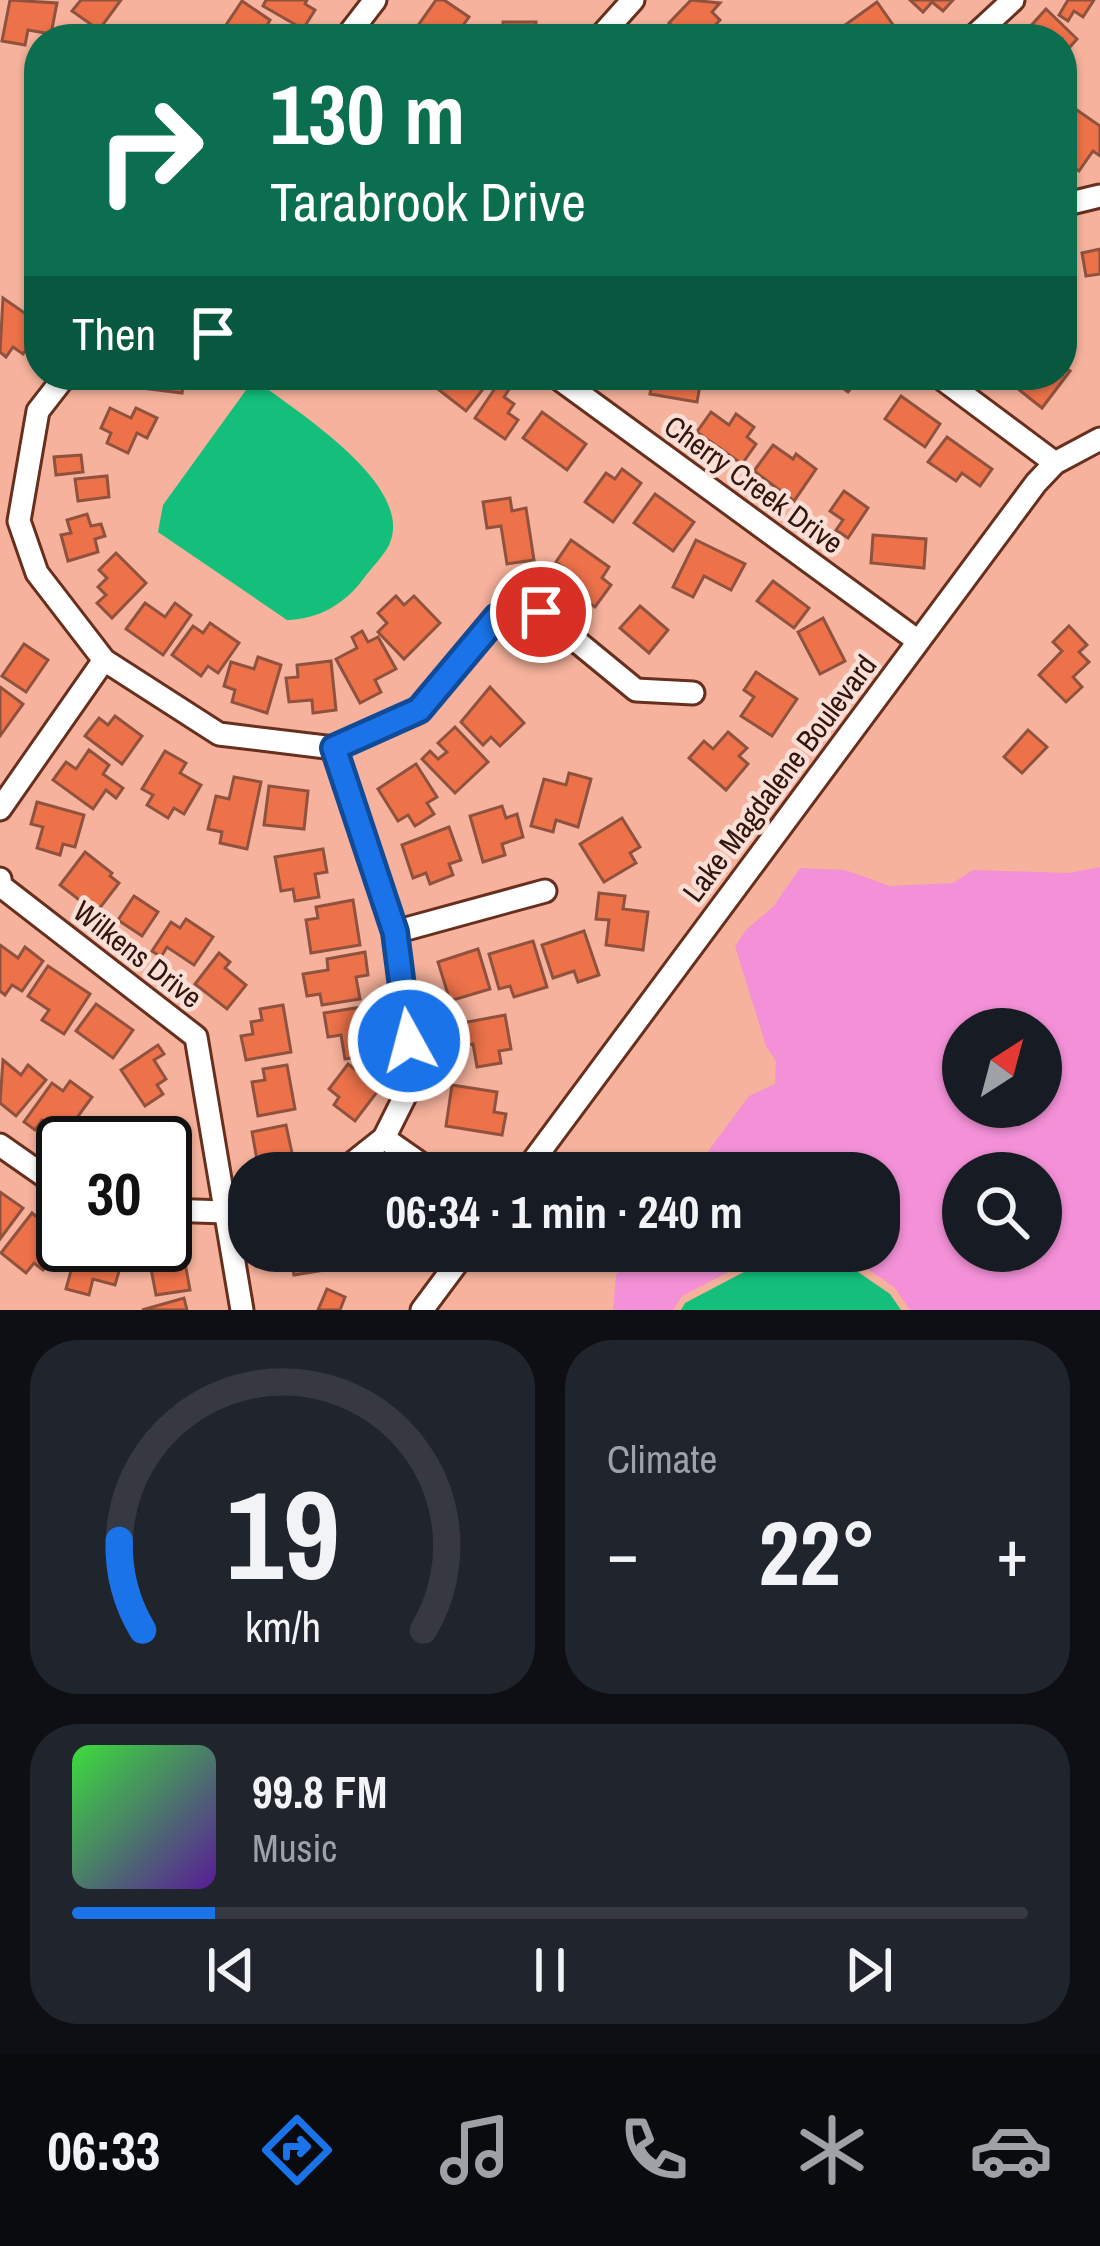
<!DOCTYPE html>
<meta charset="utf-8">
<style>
:root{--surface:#171b24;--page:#20242c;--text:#f1f3f6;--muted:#9ea1a6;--line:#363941;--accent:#1a73e8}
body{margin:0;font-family:"Archivo Narrow",sans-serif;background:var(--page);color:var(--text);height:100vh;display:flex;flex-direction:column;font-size:45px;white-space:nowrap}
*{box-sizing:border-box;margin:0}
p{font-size:39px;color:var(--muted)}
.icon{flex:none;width:66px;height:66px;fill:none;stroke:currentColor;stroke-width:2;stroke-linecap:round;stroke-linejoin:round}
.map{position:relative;height:1310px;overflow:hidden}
.details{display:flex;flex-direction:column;gap:30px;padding:30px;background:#0d0f14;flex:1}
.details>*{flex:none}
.top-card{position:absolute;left:24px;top:24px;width:1053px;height:366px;border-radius:48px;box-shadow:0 3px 9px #0004;background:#0b6e4f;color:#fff;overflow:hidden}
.needle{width:78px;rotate:36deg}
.buttons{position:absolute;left:942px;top:1008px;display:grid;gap:24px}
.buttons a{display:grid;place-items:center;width:120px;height:120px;border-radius:50%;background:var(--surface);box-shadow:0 3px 9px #0004;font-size:60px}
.speed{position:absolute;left:36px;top:1116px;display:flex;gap:24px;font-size:60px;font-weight:700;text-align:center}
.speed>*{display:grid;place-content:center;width:156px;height:156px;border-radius:50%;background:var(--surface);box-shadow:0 3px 9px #0004;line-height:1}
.speed .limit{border:6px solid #111;border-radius:18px;background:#fff;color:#111}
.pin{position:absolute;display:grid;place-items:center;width:102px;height:102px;color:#fff;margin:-51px;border:6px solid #fff;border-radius:50%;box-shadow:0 3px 12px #0007}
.me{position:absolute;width:132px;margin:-66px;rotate:353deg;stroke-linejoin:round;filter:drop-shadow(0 0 9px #0008)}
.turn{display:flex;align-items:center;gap:42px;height:252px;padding:0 48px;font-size:54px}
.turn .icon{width:156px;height:156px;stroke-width:2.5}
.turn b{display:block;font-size:84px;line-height:102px}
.then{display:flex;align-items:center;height:114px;padding:0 48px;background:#0003;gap:24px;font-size:45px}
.big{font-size:90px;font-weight:800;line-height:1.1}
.details .tile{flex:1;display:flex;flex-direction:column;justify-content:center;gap:18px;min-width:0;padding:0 42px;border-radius:48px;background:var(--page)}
.details .dial{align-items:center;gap:0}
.dial svg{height:312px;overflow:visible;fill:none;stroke:var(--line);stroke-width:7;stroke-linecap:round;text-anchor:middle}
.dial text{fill:var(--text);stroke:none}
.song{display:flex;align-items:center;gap:36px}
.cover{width:144px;height:144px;border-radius:18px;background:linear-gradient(135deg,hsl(120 70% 55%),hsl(270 70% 35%))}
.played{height:12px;border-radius:6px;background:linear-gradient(90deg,var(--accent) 15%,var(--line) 15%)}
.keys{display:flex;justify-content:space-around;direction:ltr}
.heat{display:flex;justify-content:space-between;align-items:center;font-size:66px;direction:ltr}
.details .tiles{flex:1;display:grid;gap:30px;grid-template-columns:1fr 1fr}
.tile:last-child{grid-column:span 2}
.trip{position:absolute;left:228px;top:1152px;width:672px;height:120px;border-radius:48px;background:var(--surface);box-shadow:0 3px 9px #0004;font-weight:800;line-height:120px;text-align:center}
.menu{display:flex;height:192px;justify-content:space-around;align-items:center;background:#090b0e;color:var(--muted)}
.menu .icon{width:84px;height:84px}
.menu .active{color:var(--accent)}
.menu b{font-size:54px;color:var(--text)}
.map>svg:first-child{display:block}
.green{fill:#f390d7;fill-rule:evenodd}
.water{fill:#13bf7a}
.building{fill:#ed724a;stroke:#8f523f;stroke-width:3}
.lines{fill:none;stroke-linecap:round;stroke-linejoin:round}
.minor-casing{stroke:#672f1d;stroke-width:27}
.minor{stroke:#fff;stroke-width:21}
.route-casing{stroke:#114b97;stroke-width:30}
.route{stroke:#1a73e8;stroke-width:21}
.labels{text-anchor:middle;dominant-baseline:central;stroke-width:9;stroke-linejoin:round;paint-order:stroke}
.street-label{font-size:30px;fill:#2f160e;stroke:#fbded5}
</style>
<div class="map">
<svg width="1100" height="1310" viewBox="0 0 1100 1310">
<rect width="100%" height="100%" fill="#f6b29c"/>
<g class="green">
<path d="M1100,867v443h-190l-16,-23 -53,-36h38v-78h-187l57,-77 26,-12 1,-23 -10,-15 -31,-100 12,-17 26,-22 27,-39 45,2 45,16 63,-3 20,-13 96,3zM963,1029h78v78h-78zM963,1173h78v78h-78z"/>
<path d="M634,1251h135l-87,45 -9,14h-60l3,-35z"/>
</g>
<g class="water">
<path d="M254,379c40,31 156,102 137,161 -4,13 -19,27 -27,38 -19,26 -45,41 -77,42l-129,-88 5,-27z"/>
<path d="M780,1253l52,1 58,40 11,16h-220l4,-7z"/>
</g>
<g class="building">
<path d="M10,0l47,3 -6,31 -23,-4 -3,15 -23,-4z"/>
<path d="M81,0h40l-22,30 -27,-19z"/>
<path d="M266,0h41l-2,4 10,6 -12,19 -40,-23z"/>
<path d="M436,0h8l25,17 -15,21 -9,-7 -6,8h-6l-16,-12z"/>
<path d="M691,0l29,3 -8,9 8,8 -18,19h-16l-17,-16z"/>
<path d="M910,0h43l-10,11 -11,-9 -9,10z"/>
<path d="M1068,0h26l-11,17 -9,-6 -6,10 -9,-6z"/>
<path d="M242,1l28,19 -10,19h-39l-3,-2z"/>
<path d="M877,2l26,37h-59l-6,-9z"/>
<path d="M1046,9l31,30 -15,17v-17h-43z"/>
<path d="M503,22h33l-1,17h-32z"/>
<path d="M1074,108l26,18v30l-7,-5 -14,20 -17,-12v-13l9,-12 -9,-9z"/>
<path d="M1100,249v25l-14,2 -4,-23z"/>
<path d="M3,298l36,25v9l-16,22 -10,-7 -7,10 -6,-5z"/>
<path d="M1062,365l8,6 -28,37 -24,-19 10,-14h34z"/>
<path d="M151,375h34l-3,18 -33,-4z"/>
<path d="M436,375h58l-28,36 -36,-28z"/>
<path d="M654,375l47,5 -4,22 -47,-8z"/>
<path d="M831,375h44l-9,12 -9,-7 -9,12 -19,-14z"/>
<path d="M500,381l10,7 -6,9 10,7 -6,9 10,7 -13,19 -30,-21z"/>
<path d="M901,396l39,28 -15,23 -40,-28z"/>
<path d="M110,408l21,10 5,-10 21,10 -10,20 -10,-5 -9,20 -21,-10 4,-10 -10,-5z"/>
<path d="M542,412l44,32 -19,26 -44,-32z"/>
<path d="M711,412l18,13 7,-11 18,13 -7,10 9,7 -14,20 -45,-32z"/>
<path d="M947,437l45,32 -12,17 -18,-13 -6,8 -28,-19z"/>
<path d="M773,445l20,14 3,-5 20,15 -22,32 -40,-30z"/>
<path d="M81,455l2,17 -27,3 -2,-18z"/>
<path d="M622,469l19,14 -28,39 -28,-20 21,-29 9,6z"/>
<path d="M107,476l2,21 -31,4 -3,-22z"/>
<path d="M844,491l24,17 -20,30 -12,-8 7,-10 -13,-9z"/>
<path d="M655,494l39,28 -21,29 -39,-28z"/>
<path d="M510,498l2,13 14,-3 8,52 -27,4 -6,-38 -14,2 -4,-26z"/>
<path d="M87,514l4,12 10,-2 4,12 -10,3 3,13 -30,9 -7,-26 10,-2 -4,-13z"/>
<path d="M873,535l53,4 -2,29 -53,-5z"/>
<path d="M571,540l38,27 -7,11 9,7 -16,22 -28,-20 8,-11 -19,-14z"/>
<path d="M696,540l49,24 -14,26 -27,-14 -11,21 -20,-10z"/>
<path d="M116,553l30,30 -34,35 -15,-15 9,-8 -8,-8 9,-9 -8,-8z"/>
<path d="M773,581l36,27 -15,20 -37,-27z"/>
<path d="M396,596l8,9 10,-9 26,27 -36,36 -26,-27 9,-9 -9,-10z"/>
<path d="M145,603l20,14 10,-14 16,12 -28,40 -37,-26z"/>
<path d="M640,606l28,24 -19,23 -29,-25z"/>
<path d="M823,618l22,43 -25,13 -22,-42z"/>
<path d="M210,623l29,20 -21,30 -10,-7 -7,10 -29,-21 21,-29 10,7z"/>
<path d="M1069,626l18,19 -8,7 10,10 -16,15 9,10 -16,15 -27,-27 23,-24 -9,-9z"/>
<path d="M362,631l6,11 10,-5 18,32 -21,11 6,12 -21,11 -24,-44 21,-11 -5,-11z"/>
<path d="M24,644l24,16 -22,32 -24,-16z"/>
<path d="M258,657l23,8 -14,48 -35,-11 3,-12 -11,-4 7,-24 23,7z"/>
<path d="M331,661l5,49 -23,3 -1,-13 -23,2 -3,-24 12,-1 -1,-12z"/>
<path d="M756,672l41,27 -25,37 -31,-20 13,-19 -10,-7z"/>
<path d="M0,687l23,17 -23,32z"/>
<path d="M490,687l34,36 -24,23 -9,-9 -8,8 -22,-23z"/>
<path d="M115,716l27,20 -20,28 -37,-28 14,-18 9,7z"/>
<path d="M455,727l33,35 -33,31 -33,-34 8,-8 8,8 9,-7 -9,-9z"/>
<path d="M1028,730l19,17 -25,26 -18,-16z"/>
<path d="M728,732l19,16 -8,8 9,8 -22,26 -37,-32 15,-17 9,8z"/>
<path d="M89,750l20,15 -6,9 20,14 -7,10 -10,-8 -13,19 -40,-29 13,-18 10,7z"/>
<path d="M165,751l21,12 -6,10 21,12 -17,29 -10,-6 -6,10 -21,-13 6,-10 -11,-6z"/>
<path d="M416,764l21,33 -10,6 7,11 -19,12 -7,-11 -10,6 -20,-32z"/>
<path d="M569,773l22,6 -13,48 -22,-7 -3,12 -22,-6 13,-47 22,6z"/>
<path d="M234,777l27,5 -14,67 -27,-6 2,-11 -14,-3 8,-33 13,3z"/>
<path d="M269,786l39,5 -4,38 -40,-4z"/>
<path d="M37,802l47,13 -9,32 -12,-3 -3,11 -23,-7 6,-21 -12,-3z"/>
<path d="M502,806l4,12 11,-4 6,23 -21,7 3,11 -22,7 -13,-46z"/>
<path d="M622,818l18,29 -10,6 6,10 -32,19 -24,-38z"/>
<path d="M449,827l12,33 -12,4 4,11 -23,9 -4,-11 -13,5 -11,-33z"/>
<path d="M323,849l4,23 -12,2 4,23 -24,4 -2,-12 -12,2 -6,-34z"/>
<path d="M85,852l27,21 -2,3 9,7 -23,30 -36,-28z"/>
<path d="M599,893l26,3 -2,13 25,3 -5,38 -37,-5 3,-25 -13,-1z"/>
<path d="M134,896l24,16 -16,24 -24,-16z"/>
<path d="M353,900l7,45 -49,8 -5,-33 12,-2 -2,-11z"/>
<path d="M186,919l27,18 -19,28 -27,-18 -6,10 -9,-6 19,-29 9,6z"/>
<path d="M584,931l15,44 -21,7 -4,-11 -21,7 -11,-33z"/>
<path d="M533,941l14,46 -33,10 -4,-11 -11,3 -10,-35z"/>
<path d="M0,945l18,13 7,-11 18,14 -21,30 -10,-6 -7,10 -5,-4z"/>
<path d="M478,949l12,40 -40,12 -12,-39z"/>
<path d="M365,952l3,23 -12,2 4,22 -38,6 -2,-11 -13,2 -4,-22 25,-4 -1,-11z"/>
<path d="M219,953l11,9 -5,6 21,17 -19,24 -32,-25z"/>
<path d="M48,966l42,28 -26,40 -22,-14 7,-10 -21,-14z"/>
<path d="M96,1004l37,26 -20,28 -37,-27z"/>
<path d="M283,1005l8,47 -45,8 -5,-24 12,-2 -2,-12 11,-2 -2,-11z"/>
<path d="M374,1005l6,36 -12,2 2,12 -25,4 -4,-24 -13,2 -4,-24z"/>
<path d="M505,1015l6,34 -12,2 2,12 -24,4 -4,-23 -13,2 -3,-22z"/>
<path d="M158,1045l6,9 -10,6 12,19 -9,6 6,9 -18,12 -24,-36z"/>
<path d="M3,1060l18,15 7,-10 18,15 -30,36 -16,-13z"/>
<path d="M348,1064l32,24 -25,33 -21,-16 5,-8 -10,-8z"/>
<path d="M287,1065l8,44 -37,7 -6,-34 13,-2 -2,-11z"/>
<path d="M70,1081l22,16 -21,29 -11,-8 -7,10 -11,-8 -7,10 -11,-8 28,-39 11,8z"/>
<path d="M452,1085l45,7 -3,20 12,2 -4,21 -56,-9z"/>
<path d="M113,1118l13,8 -11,17h-34l13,-22 13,7z"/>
<path d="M286,1125l6,28 -35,7 -5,-28z"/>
<path d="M143,1140l33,1 -1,26h-10v-24z"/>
<path d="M0,1192l23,16 -23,31z"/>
<path d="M32,1213l31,25v6l-20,26 -9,-7 -8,10 -25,-20z"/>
<path d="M78,1245l46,9 -9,31 -22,-6 -4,16 -23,-6z"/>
<path d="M290,1251h38l3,18 -37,6z"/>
<path d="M183,1252l7,38 -34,5 -7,-37z"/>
<path d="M327,1289l18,8 -5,13h-22z"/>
<path d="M184,1298l3,12h-45z"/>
</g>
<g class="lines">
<defs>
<g id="minor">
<path d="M345,39l30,-39"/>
<path d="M598,39l35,-39"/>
<path d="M971,39l42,-39"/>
<path d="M1062,198l13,4 25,-6"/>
<path d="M66,375l-28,36 -19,110 18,52 67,87 115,74 115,14 85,-38 78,-93 44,-5 95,78 57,3"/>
<path d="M554,375l364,266"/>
<path d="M937,375l118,88"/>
<path d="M334,748l61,184 19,146 -30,60 -44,35"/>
<path d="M0,809l104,-149"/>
<path d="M0,879l1,7 195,151 46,273"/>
<path d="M395,932l150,-41"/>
<path d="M384,1138l50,35"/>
<path d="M0,1145l63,44"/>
<path d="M524,1173l512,-690 19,-20 45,-24"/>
<path d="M165,1210l61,2 23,-6"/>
<path d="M422,1310l44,-59"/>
</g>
</defs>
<use href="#minor" class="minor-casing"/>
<use href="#minor" class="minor"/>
</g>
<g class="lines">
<defs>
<path id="route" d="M409,1041l-14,-109 -61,-184 85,-38 78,-93 44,-5"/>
</defs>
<use href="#route" class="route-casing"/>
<use href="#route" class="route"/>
</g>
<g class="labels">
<g class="street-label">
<text transform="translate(754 484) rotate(36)">Cherry Creek Drive</text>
<text transform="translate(779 778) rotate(-53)">Lake Magdalene Boulevard</text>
<text transform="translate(138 954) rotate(38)">Wilkens Drive</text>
</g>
</g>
</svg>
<div class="buttons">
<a><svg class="needle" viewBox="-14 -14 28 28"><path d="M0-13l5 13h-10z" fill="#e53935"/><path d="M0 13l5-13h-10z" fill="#9ea1a6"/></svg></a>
<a><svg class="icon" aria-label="search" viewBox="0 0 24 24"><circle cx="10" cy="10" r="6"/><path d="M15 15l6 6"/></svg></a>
</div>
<div class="speed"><div class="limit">30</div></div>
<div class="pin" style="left:541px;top:612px;background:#d93025"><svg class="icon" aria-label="arrive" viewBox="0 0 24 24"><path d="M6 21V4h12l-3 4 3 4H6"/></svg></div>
<svg class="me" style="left:409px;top:1041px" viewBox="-20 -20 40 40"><circle r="17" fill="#1a73e8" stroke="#fff" stroke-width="3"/><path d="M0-11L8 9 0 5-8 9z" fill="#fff"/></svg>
<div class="trip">06:34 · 1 min · 240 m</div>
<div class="top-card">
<div class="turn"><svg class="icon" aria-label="right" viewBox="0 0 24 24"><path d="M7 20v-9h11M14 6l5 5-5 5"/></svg><div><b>130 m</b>Tarabrook Drive</div></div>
<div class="then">Then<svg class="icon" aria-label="arrive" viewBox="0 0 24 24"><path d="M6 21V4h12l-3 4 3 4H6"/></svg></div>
</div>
</div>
<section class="details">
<div class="tiles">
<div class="tile dial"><svg viewBox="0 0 100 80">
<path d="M14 69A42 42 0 1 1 86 69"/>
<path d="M14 69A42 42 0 0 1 8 46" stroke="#1a73e8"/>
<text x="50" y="56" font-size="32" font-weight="700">19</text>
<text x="50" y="72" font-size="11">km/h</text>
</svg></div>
<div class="tile"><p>Climate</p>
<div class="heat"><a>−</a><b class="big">22°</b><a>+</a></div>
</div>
<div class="tile">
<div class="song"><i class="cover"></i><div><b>99.8 FM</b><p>Music</p></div></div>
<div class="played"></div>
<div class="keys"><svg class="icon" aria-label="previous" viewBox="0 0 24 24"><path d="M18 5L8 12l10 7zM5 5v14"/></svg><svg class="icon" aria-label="pause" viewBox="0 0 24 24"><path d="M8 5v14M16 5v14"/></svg><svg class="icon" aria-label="next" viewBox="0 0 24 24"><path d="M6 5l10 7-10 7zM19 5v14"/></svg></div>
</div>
</div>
</section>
<nav class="menu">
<b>06:33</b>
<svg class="icon active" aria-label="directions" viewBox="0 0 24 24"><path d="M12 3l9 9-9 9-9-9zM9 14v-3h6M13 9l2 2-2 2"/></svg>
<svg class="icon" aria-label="music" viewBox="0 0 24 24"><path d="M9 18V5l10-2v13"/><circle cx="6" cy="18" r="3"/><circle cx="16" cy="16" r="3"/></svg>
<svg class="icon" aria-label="phone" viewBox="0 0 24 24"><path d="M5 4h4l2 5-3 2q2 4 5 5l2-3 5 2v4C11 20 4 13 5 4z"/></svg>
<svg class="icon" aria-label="climate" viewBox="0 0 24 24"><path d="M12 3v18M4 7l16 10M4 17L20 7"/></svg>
<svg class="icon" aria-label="car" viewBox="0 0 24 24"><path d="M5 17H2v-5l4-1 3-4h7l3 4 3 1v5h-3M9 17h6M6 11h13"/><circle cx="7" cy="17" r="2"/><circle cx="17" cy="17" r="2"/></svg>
</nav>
